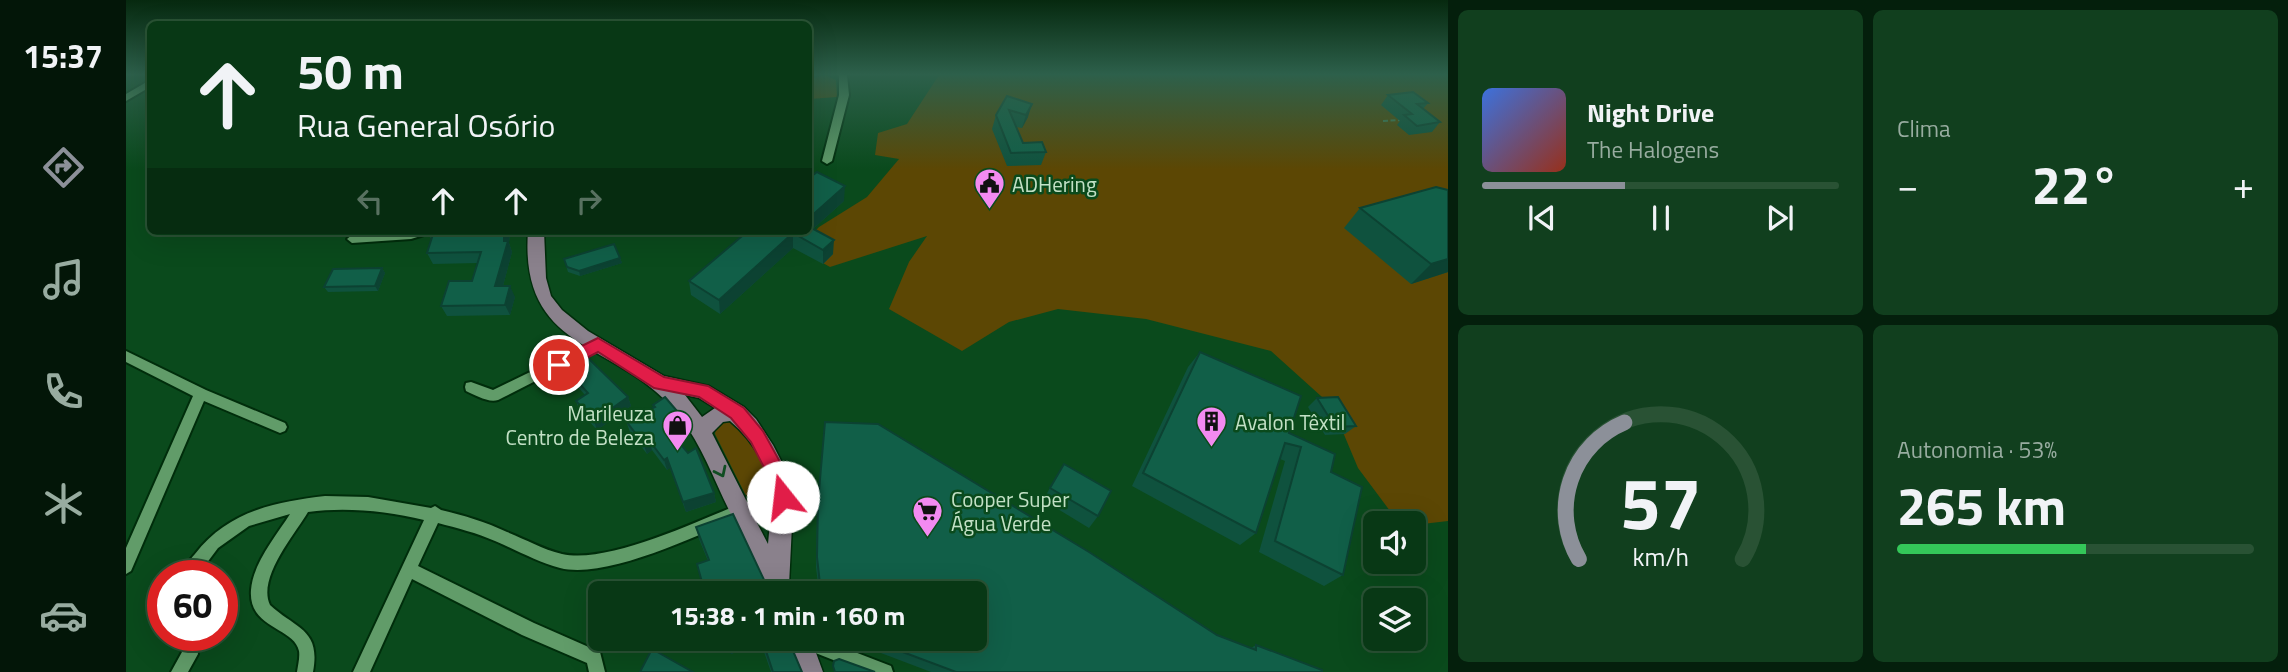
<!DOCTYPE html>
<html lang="pt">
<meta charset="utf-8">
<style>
:root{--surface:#083815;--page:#113f1e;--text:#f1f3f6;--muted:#98aca0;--line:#295234;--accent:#8c9099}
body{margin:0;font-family:"Titillium Web",sans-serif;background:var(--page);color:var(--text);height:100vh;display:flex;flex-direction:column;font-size:26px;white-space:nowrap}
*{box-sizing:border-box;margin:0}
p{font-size:23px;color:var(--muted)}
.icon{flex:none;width:38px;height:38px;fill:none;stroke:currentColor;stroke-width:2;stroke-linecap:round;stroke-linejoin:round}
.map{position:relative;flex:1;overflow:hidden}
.sheet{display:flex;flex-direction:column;gap:10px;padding:10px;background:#041f0c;width:840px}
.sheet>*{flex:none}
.guide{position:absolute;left:21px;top:21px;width:665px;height:214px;border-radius:10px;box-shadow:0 7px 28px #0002,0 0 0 2px var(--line);background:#083815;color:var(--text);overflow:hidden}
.controls{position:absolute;left:1237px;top:511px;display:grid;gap:14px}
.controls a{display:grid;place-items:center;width:63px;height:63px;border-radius:10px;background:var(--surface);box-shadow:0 7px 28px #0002,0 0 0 2px var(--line);font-size:35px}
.speed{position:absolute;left:21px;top:560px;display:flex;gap:14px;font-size:35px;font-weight:700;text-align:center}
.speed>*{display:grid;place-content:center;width:91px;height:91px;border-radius:50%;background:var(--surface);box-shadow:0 7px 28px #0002,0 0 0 2px var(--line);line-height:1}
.speed .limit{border:10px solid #d22;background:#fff;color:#111}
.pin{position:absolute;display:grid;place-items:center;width:60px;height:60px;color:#fff;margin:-30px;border:4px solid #fff;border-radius:50%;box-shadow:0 2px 7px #0007}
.me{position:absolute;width:77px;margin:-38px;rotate:344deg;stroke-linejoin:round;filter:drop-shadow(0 0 5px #0008)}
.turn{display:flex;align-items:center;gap:24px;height:147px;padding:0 35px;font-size:32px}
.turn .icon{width:91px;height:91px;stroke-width:2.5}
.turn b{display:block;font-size:49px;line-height:60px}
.lanes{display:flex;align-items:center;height:66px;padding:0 35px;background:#0003;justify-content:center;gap:35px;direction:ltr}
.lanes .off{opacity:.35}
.big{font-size:52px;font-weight:700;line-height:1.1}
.sheet .widget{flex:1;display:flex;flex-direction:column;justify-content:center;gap:10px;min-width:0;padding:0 24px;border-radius:10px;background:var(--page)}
.sheet .dial{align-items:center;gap:0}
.dial svg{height:182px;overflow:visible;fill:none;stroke:var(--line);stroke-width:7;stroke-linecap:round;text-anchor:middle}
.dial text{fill:var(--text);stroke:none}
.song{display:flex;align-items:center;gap:21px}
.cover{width:84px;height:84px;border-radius:10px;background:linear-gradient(135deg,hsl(220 70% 55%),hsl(10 70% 35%))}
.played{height:7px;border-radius:4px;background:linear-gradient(90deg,var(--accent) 40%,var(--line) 40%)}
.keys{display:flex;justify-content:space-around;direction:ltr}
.heat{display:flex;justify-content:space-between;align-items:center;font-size:38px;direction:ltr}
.charge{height:10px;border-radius:5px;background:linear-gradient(90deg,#34c759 53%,var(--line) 0)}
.sheet .tiles{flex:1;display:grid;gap:10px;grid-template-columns:repeat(2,1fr)}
.trip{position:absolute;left:462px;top:581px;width:399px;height:70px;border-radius:10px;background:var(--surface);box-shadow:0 7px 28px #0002,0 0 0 2px var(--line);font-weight:700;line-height:70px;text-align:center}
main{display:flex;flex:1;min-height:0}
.dock{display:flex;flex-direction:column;width:126px;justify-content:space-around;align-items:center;background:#031608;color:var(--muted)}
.dock .icon{width:49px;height:49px}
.dock .active{color:var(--accent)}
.dock b{font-size:32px;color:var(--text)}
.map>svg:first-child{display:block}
.green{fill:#5c4704}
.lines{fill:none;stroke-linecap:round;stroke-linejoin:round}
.minor-casing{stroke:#002d0b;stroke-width:4}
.major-casing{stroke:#002d0b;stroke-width:3}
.path{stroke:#4a7e57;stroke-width:2;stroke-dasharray:5 2.5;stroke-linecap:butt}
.minor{fill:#619c69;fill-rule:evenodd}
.major{fill:#8a818c;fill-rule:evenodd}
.wall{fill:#0f523e}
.shaded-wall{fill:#0c4232}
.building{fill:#115f48;stroke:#0c4232;stroke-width:2}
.oneway{stroke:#104d22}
.route{fill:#e11d48;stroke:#92132f;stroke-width:2}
.labels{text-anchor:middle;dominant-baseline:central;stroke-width:5;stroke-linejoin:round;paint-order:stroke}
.poi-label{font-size:21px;fill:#c3e1c6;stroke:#0a4a1c;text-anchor:start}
</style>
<main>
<nav class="dock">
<b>15:37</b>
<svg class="icon active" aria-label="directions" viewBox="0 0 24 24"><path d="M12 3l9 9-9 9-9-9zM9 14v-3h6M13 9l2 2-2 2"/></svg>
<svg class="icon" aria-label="music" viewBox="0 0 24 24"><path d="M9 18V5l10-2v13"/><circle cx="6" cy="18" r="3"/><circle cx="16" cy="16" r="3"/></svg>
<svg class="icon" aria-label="phone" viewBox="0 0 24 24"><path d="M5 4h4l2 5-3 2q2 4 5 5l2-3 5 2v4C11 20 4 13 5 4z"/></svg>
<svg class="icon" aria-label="climate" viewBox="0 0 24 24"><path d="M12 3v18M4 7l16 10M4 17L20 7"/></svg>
<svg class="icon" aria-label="car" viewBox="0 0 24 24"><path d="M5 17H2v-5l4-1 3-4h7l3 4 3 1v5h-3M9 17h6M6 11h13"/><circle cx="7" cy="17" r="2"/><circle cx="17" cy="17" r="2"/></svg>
</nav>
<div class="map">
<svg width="1322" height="672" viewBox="0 0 1322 672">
<rect width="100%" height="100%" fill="#0a4a1c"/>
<g class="green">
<path d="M699,75l11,5 1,17 -27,2 -1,3v-23z"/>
<path d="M813,75h509v446l-34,4 -15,-2 -41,-55 -26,-62 -61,-55 -125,-32 -88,-10 -49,13 -47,29 -73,-42 20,-47 18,-26 -97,31 -32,-18 21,-22 48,-30 32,-38 -24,-4 3,-22 29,-9z"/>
<path d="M600,419l12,2 35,59 2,17 -10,7 -14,-4 -6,-6 -30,-60 1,-7z"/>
</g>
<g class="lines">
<defs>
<g id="minor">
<path d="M713,75h8l2,20 -17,66 -5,3 -5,-3 17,-66z"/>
<path d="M24,80v7l-24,14v-7z"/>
<path d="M285,231h17l-1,3 -16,5 -59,4 -5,-4 5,-4z"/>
<path d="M472,339l4,2 2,3 -2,3 -104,53c-10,3 -23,-5 -32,-9l-1,-4 1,-4 5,-1 22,8z"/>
<path d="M0,351l80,39 79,33 2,4 -2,4 -5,2 -76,-32 -73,170 -5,3v-26l67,-152 -67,-34z"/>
<path d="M199,496l43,1 63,11 4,-2 6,4c22,5 45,12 66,22 18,7 35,17 55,22 46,10 133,-32 178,-50l5,2 2,5 -2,5c-46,18 -138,64 -185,52 -23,-6 -44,-18 -65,-27 -18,-8 -38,-13 -57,-18l-20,43 116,57 66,29 5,20h-16l-2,-9 -65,-28 -110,-56 -42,93h-17l71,-152c-37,-9 -78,-13 -116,-8 -13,22 -51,66 -38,93 26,24 51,24 43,67h-16c1,-7 3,-15 2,-21 -5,-24 -51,-22 -48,-61 2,-27 25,-54 39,-76l-41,12 -31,22 -21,28h-18c4,-9 10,-15 16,-22 33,-43 80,-52 130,-58z"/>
<path d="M53,635h16l3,19 -10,18h-17l11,-20z"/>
<path d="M667,639h28l70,27 2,6h-29l-69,-27z"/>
</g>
<g id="major">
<path d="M402,231h16l2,47 5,18 11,14 26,21 76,45 45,10 35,21 12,12 17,26 21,41 -5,99 3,8h-23c-12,-25 -24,-52 -37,-77 -17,-33 -29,-69 -52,-99 -59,-78 -161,-60 -152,-186zM559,395l14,3 16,10 -13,9zM604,421c22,18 45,52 42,81l-7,2 -18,-2 -35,-69 11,-11zM644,522l-2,22 -11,-21z"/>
<path d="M661,639h24l12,33h-24z"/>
</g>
</defs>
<use href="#minor" class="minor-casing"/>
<use href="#major" class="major-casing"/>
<path class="path" d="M1257,121l18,-1"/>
<use href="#minor" class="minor"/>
<use href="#major" class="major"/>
</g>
<g class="wall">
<path d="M1262,95l40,8 -5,6 17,13 -8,10 -23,3 -12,-10 3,-4 -19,-16z"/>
<path d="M881,96l21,21 -6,11 -6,-1 7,16 23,9 -5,13 -34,1 -15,-37 4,-14z"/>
<path d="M1322,190v82l-37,12 -67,-56 16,-20z"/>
<path d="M718,201l-31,28 20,25 -10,10 -30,-16 -73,66 -29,-19 -2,-14z"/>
<path d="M301,231h83l-1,12 3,9 -9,34 12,11 -5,18 -63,1 -6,-10 31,-25 6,-18 -45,1 -6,-11 4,-14z"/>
<path d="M494,258l2,5 -42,13 -12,-4 -4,-13z"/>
<path d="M256,268l3,5 -7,18 -50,1 -4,-5z"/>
<path d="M1074,352l131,120 12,103 -19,11 -65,-34 26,-91 -5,-2 -24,74 -16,12 -108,-59 56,-119z"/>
<path d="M440,369l62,28 3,9 -34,24 -18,-20 -3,-9 9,-6 -15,-17z"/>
<path d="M1191,398l39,28 -11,8 -20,1 -17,-28z"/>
<path d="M527,405l32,24 -8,5 4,10 33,49 2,9 -30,10 -16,-44 -3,2 -15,-20 -5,4 -17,-22 -4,-11 28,-13z"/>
<path d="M699,422l392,213 34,13 5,-3 66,27h-391l-87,-33h131v-46h-156l-3,-26 1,-53z"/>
<path d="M938,464l34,52 -9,12 -46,-28z"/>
<path d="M570,527l70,57 -58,-23 -9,-22z"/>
<path d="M600,639h62l14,33h-31l-10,-29 -30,11z"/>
</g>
<g class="shaded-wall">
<path d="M906,104l-4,13 -6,11 4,-13z"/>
<path d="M719,186l-1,15 -41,37 5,-7v-12z"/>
<path d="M378,231h6l-1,12 3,9 -12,45 -5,-11 9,-45z"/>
<path d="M667,233v15l-73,66 -1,-14z"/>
<path d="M708,240l-1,14 -10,10v-14z"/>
<path d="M494,258l2,5 -42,13 -1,-5z"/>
<path d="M1322,259v13l-37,12 20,-20z"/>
<path d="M256,268l3,5 -7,18 -3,-5z"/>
<path d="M384,286l5,11 -5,18 -5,-10z"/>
<path d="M502,397l3,9 -34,24 -3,-9z"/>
<path d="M557,418l2,11 -12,8 -2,-11z"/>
<path d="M523,440l3,10 -5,4 -4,-11z"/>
<path d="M541,458l3,10 -3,2 -3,-10z"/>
<path d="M588,493l2,9 -30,10 -3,-10z"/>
<path d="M620,639h15v4l-30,11 -2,-9z"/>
</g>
<g class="building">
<path d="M1287,92l15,11 -11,1 23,18 -23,4 -13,-11 8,-1 -24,-19z"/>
<path d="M881,96l25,8 -6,11 -17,-5 14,33 19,-1 4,10 -35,1 -15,-38z"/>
<path d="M691,172l28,14 -37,33v-40z"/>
<path d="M1310,187l12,3v69l-17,5 -71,-56z"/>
<path d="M682,226l26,14 -11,10 -30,-17 -74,67 -30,-19 59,-50h60z"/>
<path d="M308,231h70v10h4l-13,45h15l-5,19 -64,1 8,-25h23l9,-29 -54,1z"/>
<path d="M488,244l6,14 -41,13 -12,-4 -3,-8z"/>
<path d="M256,268l-7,18 -51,1 9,-18z"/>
<path d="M1074,352l101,44 -12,37 46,21 -4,18 31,15 -19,88 -68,-34 26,-94 -16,-4 -29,90 -113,-60z"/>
<path d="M462,358l40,39 -34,24 -18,-20 12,-8 -22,-24z"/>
<path d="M539,397l18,21 -12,8 7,10 -3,2 13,15 8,-5 18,45 -31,9 -16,-44 -3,2 -15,-20 -6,3 -17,-22 29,-14 -2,-2z"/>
<path d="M1212,397l18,29 -21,1 -18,-29z"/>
<path d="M699,422l53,2 211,128 128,83 39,15v-5l66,25v2h-366l-88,-33h107v-46h-154l-4,-36 1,-55z"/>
<path d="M938,464l47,27 -13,25 -48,-28z"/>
<path d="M607,514l33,70 6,2 3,7h-70l-8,-29 12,-4 -13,-33z"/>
<path d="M601,639h19l-17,6z"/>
<path d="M636,639h26l14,33h-29z"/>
<path d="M526,649l41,23h-53z"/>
<path d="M713,659l36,13h-40l-2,-6 1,-5z"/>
</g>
<defs><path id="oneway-chevron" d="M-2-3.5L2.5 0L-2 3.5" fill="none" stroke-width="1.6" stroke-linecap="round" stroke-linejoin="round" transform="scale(1.75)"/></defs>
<use class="oneway" href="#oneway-chevron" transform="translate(595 472) rotate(64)"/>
<linearGradient id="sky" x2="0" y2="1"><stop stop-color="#06290f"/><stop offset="0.44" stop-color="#2d604b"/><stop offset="1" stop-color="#2d604b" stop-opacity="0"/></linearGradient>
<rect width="1322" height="169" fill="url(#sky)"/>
<path class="route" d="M472,338l66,39 44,9 36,22 19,23 27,49 3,6 -3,17 -7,3 -7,-3 -2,-16 -23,-45 -20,-24 -32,-21 -45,-9 -56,-36 -34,18h-11l-3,-5 3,-5z"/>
<defs>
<symbol id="civic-pin" viewBox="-11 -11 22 30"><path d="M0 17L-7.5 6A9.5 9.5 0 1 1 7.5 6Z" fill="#f38af1" stroke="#0a4a1c"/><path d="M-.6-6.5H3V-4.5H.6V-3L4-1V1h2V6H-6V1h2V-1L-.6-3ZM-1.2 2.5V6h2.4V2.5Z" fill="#111"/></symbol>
<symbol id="building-pin" viewBox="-11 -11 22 30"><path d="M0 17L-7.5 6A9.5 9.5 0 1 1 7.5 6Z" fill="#f38af1" stroke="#0a4a1c"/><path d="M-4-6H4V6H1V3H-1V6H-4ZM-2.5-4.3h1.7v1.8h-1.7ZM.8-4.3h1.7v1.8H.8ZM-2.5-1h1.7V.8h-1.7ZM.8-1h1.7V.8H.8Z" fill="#111"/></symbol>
<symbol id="shop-pin" viewBox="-11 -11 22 30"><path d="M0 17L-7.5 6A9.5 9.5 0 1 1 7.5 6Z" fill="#f38af1" stroke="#0a4a1c"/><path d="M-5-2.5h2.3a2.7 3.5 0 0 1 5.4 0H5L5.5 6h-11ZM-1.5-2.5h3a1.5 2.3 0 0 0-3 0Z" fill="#111"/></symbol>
<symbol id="supermarket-pin" viewBox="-11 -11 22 30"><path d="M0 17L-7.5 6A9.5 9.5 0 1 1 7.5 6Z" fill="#f38af1" stroke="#0a4a1c"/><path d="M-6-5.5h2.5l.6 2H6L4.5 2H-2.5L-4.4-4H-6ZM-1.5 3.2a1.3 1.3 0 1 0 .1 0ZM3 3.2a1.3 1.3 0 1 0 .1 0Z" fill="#111"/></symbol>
</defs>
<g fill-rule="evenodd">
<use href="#civic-pin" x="846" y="166" width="35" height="47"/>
<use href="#building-pin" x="1068" y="404" width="35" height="47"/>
<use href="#shop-pin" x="534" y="408" width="35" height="47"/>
<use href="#supermarket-pin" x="784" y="494" width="35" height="47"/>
</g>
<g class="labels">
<g class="poi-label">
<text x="886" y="184">ADHering</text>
<text x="528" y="413" text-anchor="end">Marileuza<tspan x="528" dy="24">Centro de Beleza</tspan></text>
<text x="1109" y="422">Avalon Têxtil</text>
<text x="825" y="499">Cooper Super<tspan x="825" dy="24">Água Verde</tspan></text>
</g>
</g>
</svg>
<div class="controls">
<a><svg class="icon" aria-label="sound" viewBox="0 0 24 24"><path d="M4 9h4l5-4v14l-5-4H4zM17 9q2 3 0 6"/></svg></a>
<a><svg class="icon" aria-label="layers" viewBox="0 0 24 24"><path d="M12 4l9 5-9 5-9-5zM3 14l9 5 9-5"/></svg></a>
</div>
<div class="speed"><div class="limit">60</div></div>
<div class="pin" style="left:433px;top:365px;background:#d93025"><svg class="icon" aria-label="arrive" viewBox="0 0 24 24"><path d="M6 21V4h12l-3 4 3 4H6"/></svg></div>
<svg class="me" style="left:657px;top:497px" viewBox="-20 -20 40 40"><circle r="19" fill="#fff"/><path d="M0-13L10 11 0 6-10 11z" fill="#e11d48"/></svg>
<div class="trip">15:38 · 1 min · 160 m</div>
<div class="guide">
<div class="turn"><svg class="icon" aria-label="ahead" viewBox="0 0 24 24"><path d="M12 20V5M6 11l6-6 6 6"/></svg><div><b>50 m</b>Rua General Osório</div></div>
<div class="lanes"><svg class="icon off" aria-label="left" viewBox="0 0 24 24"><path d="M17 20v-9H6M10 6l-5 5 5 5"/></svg><svg class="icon" aria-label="ahead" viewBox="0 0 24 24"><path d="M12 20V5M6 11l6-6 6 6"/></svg><svg class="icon" aria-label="ahead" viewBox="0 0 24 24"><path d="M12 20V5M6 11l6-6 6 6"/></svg><svg class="icon off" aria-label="right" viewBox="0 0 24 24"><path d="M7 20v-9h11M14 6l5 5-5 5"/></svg></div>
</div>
</div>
<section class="sheet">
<div class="tiles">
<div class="widget">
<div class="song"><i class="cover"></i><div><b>Night Drive</b><p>The Halogens</p></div></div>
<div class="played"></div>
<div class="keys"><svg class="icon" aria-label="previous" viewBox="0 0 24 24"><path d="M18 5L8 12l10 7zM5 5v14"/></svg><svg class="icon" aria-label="pause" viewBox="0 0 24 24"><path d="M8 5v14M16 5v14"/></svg><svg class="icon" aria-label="next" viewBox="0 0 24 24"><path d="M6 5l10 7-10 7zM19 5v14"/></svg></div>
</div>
<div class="widget"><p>Clima</p>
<div class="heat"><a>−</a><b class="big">22°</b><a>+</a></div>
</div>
<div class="widget dial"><svg viewBox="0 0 100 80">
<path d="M14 69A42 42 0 1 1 86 69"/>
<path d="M14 69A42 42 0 0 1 34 9" stroke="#8c9099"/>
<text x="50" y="56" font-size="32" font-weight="700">57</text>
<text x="50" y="72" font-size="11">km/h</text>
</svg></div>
<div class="widget"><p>Autonomia · 53%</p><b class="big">265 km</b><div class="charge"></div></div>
</div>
</section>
</main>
